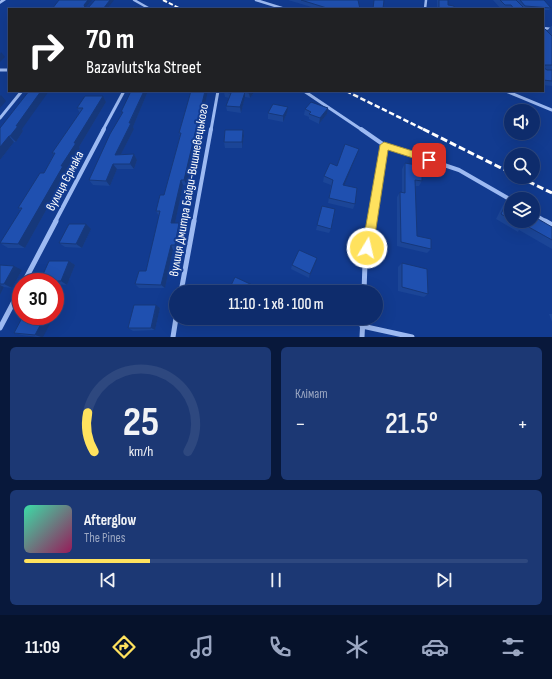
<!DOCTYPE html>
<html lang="uk">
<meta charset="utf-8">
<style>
:root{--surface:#0e2c6c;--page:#1c3874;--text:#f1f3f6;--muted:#9ba7c2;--line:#2e487f;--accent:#ffe25e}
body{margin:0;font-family:"Sofia Sans Condensed",sans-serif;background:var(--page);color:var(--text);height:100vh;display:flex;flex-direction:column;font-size:15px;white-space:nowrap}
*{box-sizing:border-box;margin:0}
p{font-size:13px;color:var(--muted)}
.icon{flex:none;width:22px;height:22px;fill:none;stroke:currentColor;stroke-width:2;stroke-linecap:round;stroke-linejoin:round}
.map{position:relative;height:337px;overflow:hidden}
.sheet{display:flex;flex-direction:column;gap:10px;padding:10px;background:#08183b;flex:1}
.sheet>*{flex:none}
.hud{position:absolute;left:8px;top:8px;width:536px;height:84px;border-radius:0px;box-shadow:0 4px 16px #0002,0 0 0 1px var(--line);background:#202124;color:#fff;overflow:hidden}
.buttons{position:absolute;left:504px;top:104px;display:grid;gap:8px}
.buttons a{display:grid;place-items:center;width:36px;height:36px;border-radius:50%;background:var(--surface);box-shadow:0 4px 16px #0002,0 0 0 1px var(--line);font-size:20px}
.speed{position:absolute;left:12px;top:273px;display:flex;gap:8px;font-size:20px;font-weight:700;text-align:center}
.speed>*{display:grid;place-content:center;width:52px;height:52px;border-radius:50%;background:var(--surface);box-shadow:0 4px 16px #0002,0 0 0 1px var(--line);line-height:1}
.speed .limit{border:6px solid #d22;background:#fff;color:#111}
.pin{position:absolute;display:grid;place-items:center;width:34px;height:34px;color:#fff;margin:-17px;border-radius:8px;box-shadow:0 2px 6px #0006}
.me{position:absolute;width:44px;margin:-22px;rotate:9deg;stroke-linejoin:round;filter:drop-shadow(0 0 3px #0008)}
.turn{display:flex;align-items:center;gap:14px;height:84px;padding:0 12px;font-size:18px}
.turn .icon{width:52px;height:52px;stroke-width:2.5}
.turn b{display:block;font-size:28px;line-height:34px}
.big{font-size:30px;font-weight:600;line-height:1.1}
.sheet .widget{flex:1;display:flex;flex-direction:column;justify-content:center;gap:6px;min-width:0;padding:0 14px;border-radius:6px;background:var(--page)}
.sheet .dial{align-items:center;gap:0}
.dial svg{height:104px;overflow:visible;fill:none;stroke:var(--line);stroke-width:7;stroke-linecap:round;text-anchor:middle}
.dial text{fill:var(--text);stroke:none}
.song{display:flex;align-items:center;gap:12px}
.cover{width:48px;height:48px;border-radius:6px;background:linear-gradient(135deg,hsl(160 70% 55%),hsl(330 70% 35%))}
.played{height:4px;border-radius:2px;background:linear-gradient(90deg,var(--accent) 25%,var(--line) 25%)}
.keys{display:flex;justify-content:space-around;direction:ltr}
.heat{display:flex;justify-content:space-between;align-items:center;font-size:22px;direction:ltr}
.sheet .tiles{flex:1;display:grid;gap:10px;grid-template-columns:1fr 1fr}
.widget:last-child{grid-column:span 2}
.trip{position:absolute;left:169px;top:285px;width:214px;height:40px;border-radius:20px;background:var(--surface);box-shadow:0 4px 16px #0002,0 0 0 1px var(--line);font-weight:600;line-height:40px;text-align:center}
.menu{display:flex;height:64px;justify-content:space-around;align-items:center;background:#06122b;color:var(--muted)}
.menu .icon{width:28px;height:28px}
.menu .active{color:var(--accent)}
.menu b{font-size:18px;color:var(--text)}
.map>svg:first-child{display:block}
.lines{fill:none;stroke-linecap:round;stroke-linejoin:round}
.minor-far3{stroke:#9dbaf2;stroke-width:2.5}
.minor-far2{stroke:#9dbaf2;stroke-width:3}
.minor-far1{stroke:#9dbaf2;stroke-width:4}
.minor{stroke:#9dbaf2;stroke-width:5}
.tertiary{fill:#9dbaf2;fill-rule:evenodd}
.rail-far2{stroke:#fff;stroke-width:2;stroke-dasharray:4.5 2;stroke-linecap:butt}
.rail-far1{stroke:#fff;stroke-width:2.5;stroke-dasharray:5.5 2.5;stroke-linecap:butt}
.rail{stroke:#fff;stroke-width:3;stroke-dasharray:7 3;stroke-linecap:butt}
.wall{fill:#1b4597}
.shaded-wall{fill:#16387b}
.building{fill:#1f50b0;stroke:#16387b}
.route{fill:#ffe25e;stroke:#a6933d}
.labels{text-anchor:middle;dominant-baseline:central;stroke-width:4;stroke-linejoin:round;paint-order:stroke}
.street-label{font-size:13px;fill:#fff;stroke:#123b90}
</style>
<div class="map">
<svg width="552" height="337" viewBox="0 0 552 337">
<rect width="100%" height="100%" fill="#123b90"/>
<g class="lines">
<g class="minor-far3">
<path d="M134,0l16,9"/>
<path d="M256,0l29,9"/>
<path d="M425,9l1,-9"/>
<path d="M543,28l9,1"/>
</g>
<g class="minor-far2">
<path d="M0,70h9"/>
<path d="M304,91l58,39"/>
<path d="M506,91l46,19"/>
<path d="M0,118l22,-27"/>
<path d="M103,130l21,-39"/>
<path d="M211,130l7,-39"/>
</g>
<g class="minor-far1">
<path d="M361,129l23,16 -12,77"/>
<path d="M384,145l75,25 52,30"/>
<path d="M533,214l14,8"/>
<path d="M55,222l49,-93"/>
<path d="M194,222l17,-93"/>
</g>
<g class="minor">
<path d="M545,221l7,4"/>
<path d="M24,282l32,-61"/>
<path d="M181,292l13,-71"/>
<path d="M364,292l1,-29 7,-42"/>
<path d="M362,326l50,11"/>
<path d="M0,328l21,-40"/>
<path d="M173,337l3,-19"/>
<path d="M362,337l1,-19"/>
</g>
<path class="tertiary" d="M1,0h5l-6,4v-3z"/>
<path class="rail-far2" d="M163,0l18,9"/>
<path class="rail-far1" d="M346,91l79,39"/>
<g class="rail">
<path d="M423,129l88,44"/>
<path d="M519,177l33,16"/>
</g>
</g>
<g class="wall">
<path d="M288,0h70l2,9h-42z"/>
<path d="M437,0h11v5l6,4 -17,-1z"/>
<path d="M493,0h51l7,8 -2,2h-6v-1h-42z"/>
<path d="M551,26h1v60l-9,-1v-58l4,4z"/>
<path d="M131,91h17l-15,36 1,2 -13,25h13l3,6 -3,9h-17l-7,17 -17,-1 -4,-5 33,-67 -1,-1z"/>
<path d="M191,91h17l-21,94h-4l-8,38 7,5 -5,22h-4l-8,38h-26l-4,-4 11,-13 13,-55 -3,-5 8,-16 16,-59 -1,-3z"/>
<path d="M255,91l-5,7 -5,-1 -4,16 -14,-2 -1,-5 3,-8 -4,-1 -1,-5z"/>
<path d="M103,96l3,6 -27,45 1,1 -14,22 2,1 -43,77h-17l-8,-5 21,-32 -3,-3 26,-35 10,-19 -2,-1 28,-40 -3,-5z"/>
<path d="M328,108l-1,6 -8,10 -10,-5v-2l-5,-2 1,-6z"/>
<path d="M268,113h19l-4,9 -15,-3z"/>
<path d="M0,128l22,1 1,2 -7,11h-2l-14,18z"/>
<path d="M243,130l1,6 -2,12h-17l-1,-6z"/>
<path d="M357,154l-13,31 11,19 -2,5 -25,-6 3,-18 -8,-3 1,-6 13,-10z"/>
<path d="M405,163l17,18 -3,5h-4l2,50 14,13 -4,4 -30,-7v-49l3,-5 2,1v-24z"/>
<path d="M508,200l3,2v19h22l19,6v22l-33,-19 -1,2 -22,-13 7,-14z"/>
<path d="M322,206l9,23 -2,4 -13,-3z"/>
<path d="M91,229l-9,19 -17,-1 -6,-4z"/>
<path d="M69,261l6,4 -8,20 -12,-1v-2h-13l-2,-1z"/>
<path d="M316,262l-7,16 -18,-9 1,-4z"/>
<path d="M402,263l26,31 -4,3 -26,-6v-24z"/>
<path d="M0,265l22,5 -10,18 -8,-1 -4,8z"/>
<path d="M156,305l4,3 -5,22 -22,1 -5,-3z"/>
<path d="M549,314h3v8z"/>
<path d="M23,316l20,21h-6l-15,-2 -8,-2z"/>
<path d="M221,318v3l-23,1 -3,-3z"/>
</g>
<g class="shaded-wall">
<path d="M88,0h4l-7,8v1l-1,-4z"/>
<path d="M110,0h4l-7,9h-4z"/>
<path d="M1,52l4,5 -5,5v-8z"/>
<path d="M41,91h8l-27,38 1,2 -7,11 -6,-6 6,-10z"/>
<path d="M144,91h4l-15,36 1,2 -16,31 -3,-5z"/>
<path d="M205,91h3l-21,94 -3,-5z"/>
<path d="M250,91h5l-5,7 -1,-5z"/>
<path d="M245,92v5l-4,16 -1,-6z"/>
<path d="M1,95l5,6 -6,7v-12z"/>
<path d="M103,96l3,6 -27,45 1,1 -14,22 2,1 -43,77 -7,-4 43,-78 13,-23z"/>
<path d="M288,107l-1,6 -4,9v-6z"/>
<path d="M328,108l-1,6 -8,10 1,-6z"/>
<path d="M243,130l1,6 -2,12v-6z"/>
<path d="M9,136l5,6 -14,18v-13z"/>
<path d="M359,149l-2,5 -15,37 1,-6z"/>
<path d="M134,154l3,6 -3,9 -4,-5z"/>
<path d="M113,164l4,5 -7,17 -4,-5z"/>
<path d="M181,180l2,5 -9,43 -3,-5z"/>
<path d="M179,223l3,5 -5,22 -2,-5z"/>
<path d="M86,224l5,5 -9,19 -6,-4z"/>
<path d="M171,245l2,5 -8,38 -4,-3z"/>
<path d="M317,258l-1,4 -7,16 1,-4z"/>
<path d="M69,261l6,4 -8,20 -6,-4z"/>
<path d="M14,266l8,4 -10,18 -8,-4z"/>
<path d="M0,285l4,2 -4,8z"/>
<path d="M156,305l4,3 -5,22 -4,-2z"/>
<path d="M45,316h9l-11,21h-2l-6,-2z"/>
</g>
<g class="building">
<path d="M59,0h29l-4,5 1,3h3l7,-8h15l-7,9h-51z"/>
<path d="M301,0h57l2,9h-30z"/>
<path d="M374,0h10l-1,9h-10z"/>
<path d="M439,0h9v5l6,1v3h-17v-1l2,1z"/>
<path d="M500,0h16l9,9h-11l-3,-4h-6z"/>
<path d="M520,0h24l7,8 -26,-2z"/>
<path d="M137,6l6,3h-13z"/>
<path d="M543,27l9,9v29h-7l-1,3 3,2h5v11l-9,-1z"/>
<path d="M29,91h12l-25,35h2l-8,10h-1l-9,11v-19z"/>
<path d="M131,91h13l-15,32h2l-16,32 19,-1 -4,10h-17l-7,17 -17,-1 21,-46 13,-22h-2z"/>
<path d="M191,91h14l-21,89h-3l-10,43h8l-4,22h-4l-10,40 -26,-1 4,-13h7l14,-60h-4l4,-16h4l17,-62h-2z"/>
<path d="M224,91h26l-1,2 -4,-1 -5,15 -14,-1 5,-13 -7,-1z"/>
<path d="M85,96h18l-29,47h2l-15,23h2l-45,78 -18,-1 22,-35h-4l22,-35h4l11,-20h-3l31,-45h-6z"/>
<path d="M311,102l17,6 -8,10 -11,-4 2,-2 -6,-3z"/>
<path d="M273,104l15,3 -5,9 -15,-3z"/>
<path d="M225,130h18l-1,12h-18z"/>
<path d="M345,144l14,5 -16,36 14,3 -2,16 -26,-6 4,-18 -9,-4 6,-13 7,3z"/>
<path d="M405,163l17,3v15l-7,-1 2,56 14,3v10l-30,-7 -1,-50 5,1z"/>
<path d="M508,200l3,2v18l-10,-6z"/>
<path d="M322,206l13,3 -4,20 -14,-4z"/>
<path d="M533,216l19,11v13l-27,-15 -1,2 -10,-6h19z"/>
<path d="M69,224h17l-10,20 -17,-1z"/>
<path d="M299,250l18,8 -7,16 -18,-9z"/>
<path d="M49,261h20l-8,20h-21z"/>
<path d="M402,263l25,6 1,25 -26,-7z"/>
<path d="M0,265l14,1 -10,18h-4z"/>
<path d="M235,277l26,12 -1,3h-32z"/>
<path d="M134,305h22l-5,23h-23z"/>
<path d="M23,316h22l-10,19 -21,-2z"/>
<path d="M196,318h24l-25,1z"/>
</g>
<path class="route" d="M384,142l48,15 2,3 -5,3 -41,-13 -15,98 -2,4 -4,1 -4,-1 -1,-4 18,-103z"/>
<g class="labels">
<g class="street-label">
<text transform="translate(65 181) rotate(-62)">вулиця Єрмака</text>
<text transform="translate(189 190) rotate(-80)">вулиця Дмитра Байди-Вишневецького</text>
</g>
</g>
</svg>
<div class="buttons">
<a><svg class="icon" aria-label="sound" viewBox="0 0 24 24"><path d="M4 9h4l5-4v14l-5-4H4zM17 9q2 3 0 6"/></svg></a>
<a><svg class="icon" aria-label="search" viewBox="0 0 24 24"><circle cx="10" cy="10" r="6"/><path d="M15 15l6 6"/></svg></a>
<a><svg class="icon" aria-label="layers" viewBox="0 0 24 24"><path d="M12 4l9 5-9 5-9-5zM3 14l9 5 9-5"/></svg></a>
</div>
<div class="speed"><div class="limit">30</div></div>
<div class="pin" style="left:429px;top:160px;background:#d93025"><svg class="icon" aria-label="arrive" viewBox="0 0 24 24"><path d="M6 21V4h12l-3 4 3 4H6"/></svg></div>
<svg class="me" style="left:367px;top:248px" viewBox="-20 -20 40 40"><circle r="17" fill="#ffe25e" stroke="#fff" stroke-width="3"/><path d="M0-11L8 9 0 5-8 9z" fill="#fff"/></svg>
<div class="trip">11:10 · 1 хв · 100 m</div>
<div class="hud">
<div class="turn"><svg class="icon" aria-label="right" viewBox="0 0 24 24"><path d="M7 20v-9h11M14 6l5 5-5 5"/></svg><div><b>70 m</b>Bazavluts'ka Street</div></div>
</div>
</div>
<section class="sheet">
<div class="tiles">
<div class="widget dial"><svg viewBox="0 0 100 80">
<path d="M14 69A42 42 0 1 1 86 69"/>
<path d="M14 69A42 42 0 0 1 9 39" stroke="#ffe25e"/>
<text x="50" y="56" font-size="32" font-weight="700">25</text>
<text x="50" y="72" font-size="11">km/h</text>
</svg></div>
<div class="widget"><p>Клімат</p>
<div class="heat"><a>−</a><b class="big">21.5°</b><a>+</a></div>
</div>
<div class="widget">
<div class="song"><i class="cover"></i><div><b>Afterglow</b><p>The Pines</p></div></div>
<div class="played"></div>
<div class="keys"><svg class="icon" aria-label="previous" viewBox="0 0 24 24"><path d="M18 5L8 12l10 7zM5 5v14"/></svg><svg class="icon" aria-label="pause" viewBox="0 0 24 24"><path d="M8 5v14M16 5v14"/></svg><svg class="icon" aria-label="next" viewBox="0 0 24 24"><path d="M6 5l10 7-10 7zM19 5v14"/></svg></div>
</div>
</div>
</section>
<nav class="menu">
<b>11:09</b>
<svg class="icon active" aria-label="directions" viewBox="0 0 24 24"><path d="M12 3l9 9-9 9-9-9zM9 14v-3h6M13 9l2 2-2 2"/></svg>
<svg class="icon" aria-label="music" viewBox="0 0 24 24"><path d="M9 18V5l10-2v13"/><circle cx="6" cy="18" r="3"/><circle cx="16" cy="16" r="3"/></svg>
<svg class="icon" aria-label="phone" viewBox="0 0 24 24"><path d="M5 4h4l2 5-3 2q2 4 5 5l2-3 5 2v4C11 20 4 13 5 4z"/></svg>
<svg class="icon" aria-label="climate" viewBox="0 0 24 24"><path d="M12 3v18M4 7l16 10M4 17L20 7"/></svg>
<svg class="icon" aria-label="car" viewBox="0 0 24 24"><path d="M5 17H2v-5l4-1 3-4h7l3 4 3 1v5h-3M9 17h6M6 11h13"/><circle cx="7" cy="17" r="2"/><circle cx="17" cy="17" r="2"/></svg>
<svg class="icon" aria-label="filters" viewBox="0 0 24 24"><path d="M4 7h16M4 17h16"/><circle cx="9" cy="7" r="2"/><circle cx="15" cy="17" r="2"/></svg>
</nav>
